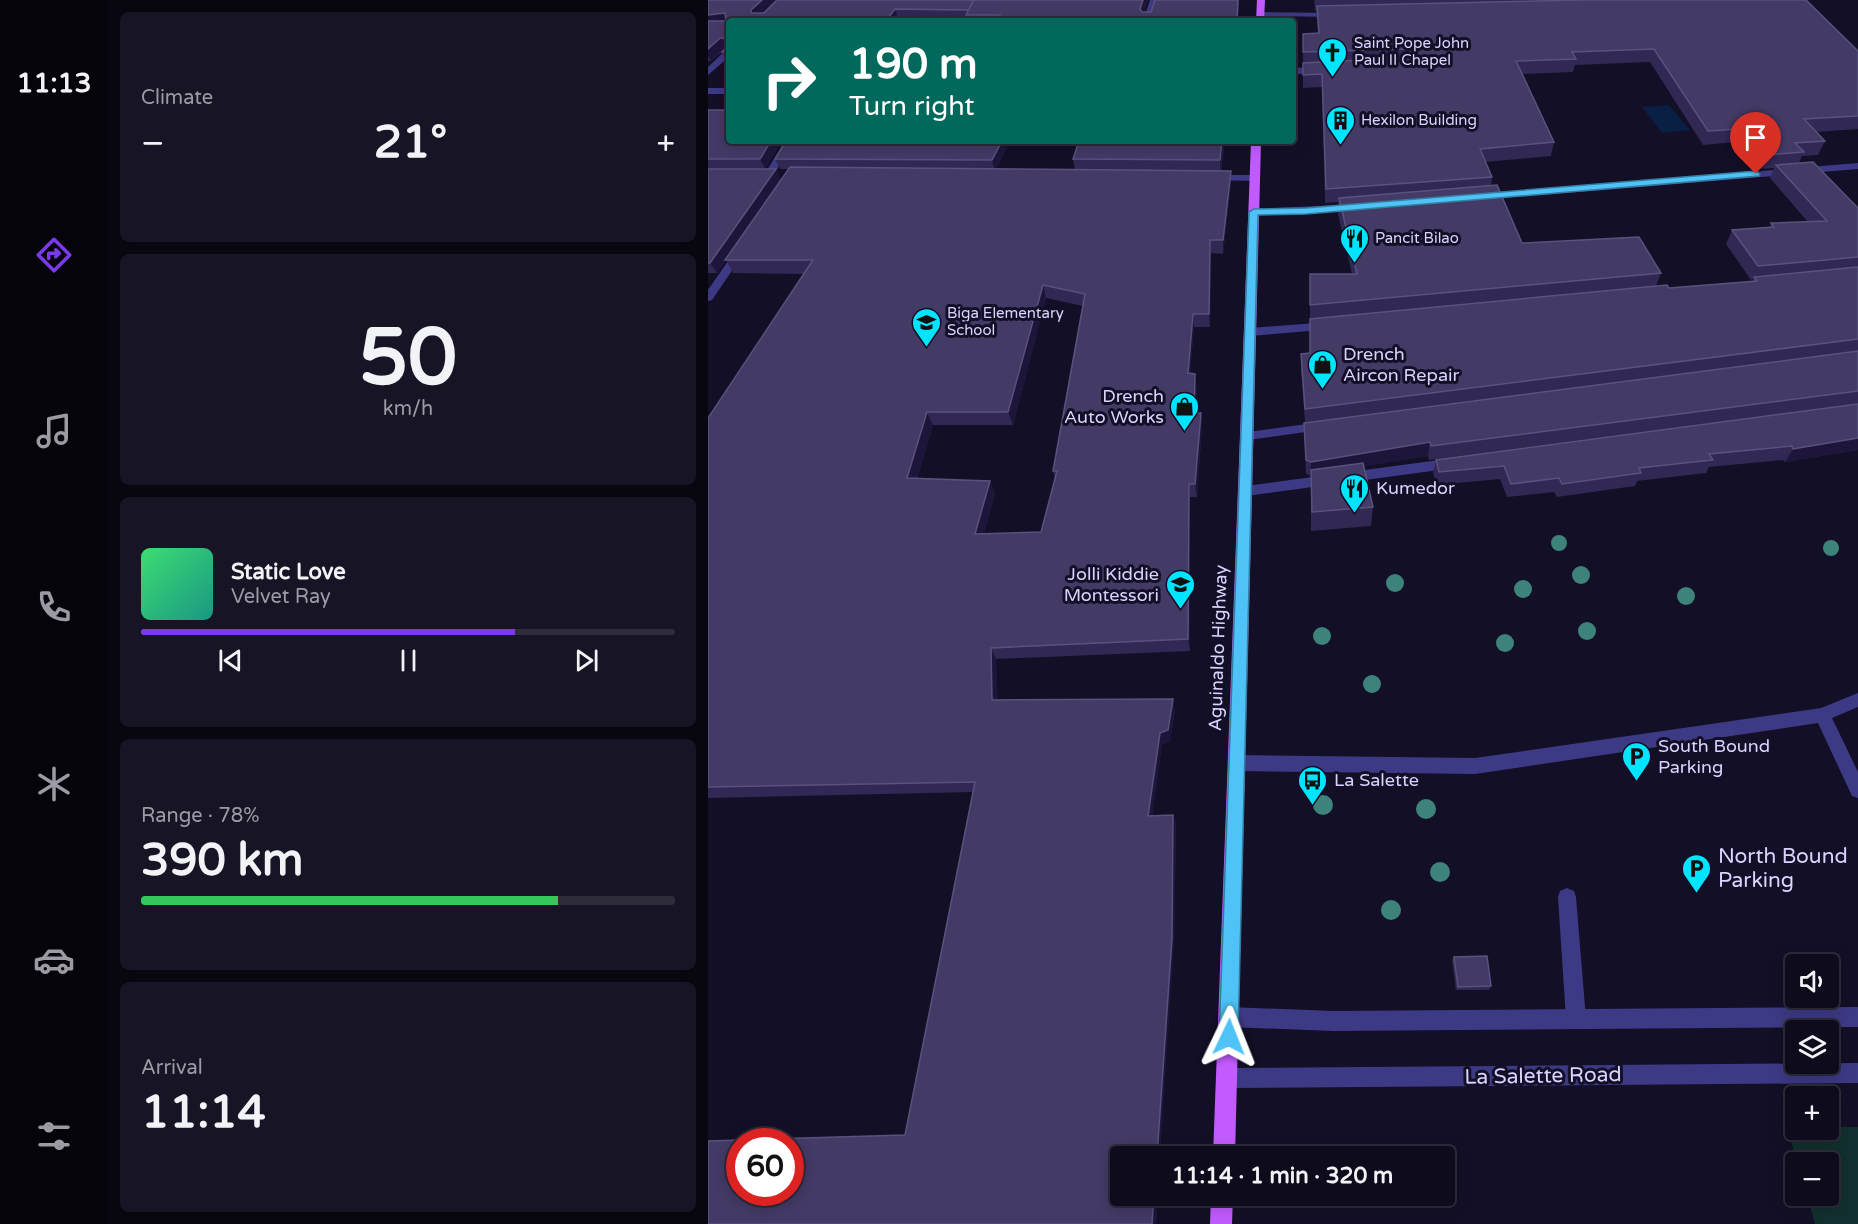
<!DOCTYPE html>
<meta charset="utf-8">
<style>
:root{--surface:#0e0b1c;--page:#171425;--text:#f1f3f6;--muted:#9b9ba3;--line:#2e2b3b;--accent:#7c3aed}
body{margin:0;font-family:"Varela Round",sans-serif;background:var(--page);color:var(--text);height:100vh;display:flex;flex-direction:column;font-size:22px;white-space:nowrap}
*{box-sizing:border-box;margin:0}
p{font-size:20px;color:var(--muted)}
.icon{flex:none;width:33px;height:33px;fill:none;stroke:currentColor;stroke-width:2;stroke-linecap:round;stroke-linejoin:round}
.map{position:relative;flex:1;overflow:hidden}
.drawer{display:flex;flex-direction:column;gap:12px;padding:12px;background:#08060f;width:600px}
.drawer>*{flex:none}
.banner{position:absolute;left:18px;top:18px;width:570px;height:126px;border-radius:6px;box-shadow:0 3px 15px #0003,0 0 0 2px var(--line);background:#00695c;color:#fff;overflow:hidden}
.tools{position:absolute;left:1077px;top:954px;display:grid;gap:12px}
.tools a{display:grid;place-items:center;width:54px;height:54px;border-radius:6px;background:var(--surface);box-shadow:0 3px 15px #0003,0 0 0 2px var(--line);font-size:30px}
.speed{position:absolute;left:18px;top:1128px;display:flex;gap:12px;font-size:30px;font-weight:700;text-align:center}
.speed>*{display:grid;place-content:center;width:78px;height:78px;border-radius:50%;background:var(--surface);box-shadow:0 3px 15px #0003,0 0 0 2px var(--line);line-height:1}
.speed .limit{border:9px solid #d22;background:#fff;color:#111}
.pin{position:absolute;display:grid;place-items:center;width:51px;height:51px;color:#fff;margin:-62px -26px;border-radius:50% 50% 50% 0;rotate:-45deg;box-shadow:0 0 6px #0007}
.pin .icon{rotate:45deg}
.me{position:absolute;width:66px;margin:-33px;rotate:2deg;stroke-linejoin:round;filter:drop-shadow(0 0 4px #0008)}
.turn{display:flex;align-items:center;gap:21px;height:126px;padding:0 24px;font-size:27px}
.turn .icon{width:78px;height:78px;stroke-width:2.5}
.turn b{display:block;font-size:42px;line-height:51px}
.big{font-size:45px;font-weight:800;line-height:1.1}
.drawer .widget{flex:1;display:flex;flex-direction:column;justify-content:center;gap:9px;min-width:0;padding:0 21px;border-radius:9px;background:var(--page)}
.drawer .dial{align-items:center;gap:0}
.dial b{font-size:78px;line-height:1}
.song{display:flex;align-items:center;gap:18px}
.cover{width:72px;height:72px;border-radius:9px;background:linear-gradient(135deg,hsl(140 70% 55%),hsl(170 70% 35%))}
.played{height:6px;border-radius:3px;background:linear-gradient(90deg,var(--accent) 70%,var(--line) 70%)}
.keys{display:flex;justify-content:space-around;direction:ltr}
.heat{display:flex;justify-content:space-between;align-items:center;font-size:33px;direction:ltr}
.charge{height:9px;border-radius:4px;background:linear-gradient(90deg,#34c759 78%,var(--line) 0)}
.trip{position:absolute;left:402px;top:1146px;width:345px;height:60px;border-radius:6px;background:var(--surface);box-shadow:0 3px 15px #0003,0 0 0 2px var(--line);font-weight:800;line-height:60px;text-align:center}
main{display:flex;flex:1;min-height:0}
.menu{display:flex;flex-direction:column;width:108px;justify-content:space-around;align-items:center;background:#06040b;color:var(--muted)}
.menu .icon{width:42px;height:42px}
.menu .selected{color:var(--accent)}
.menu b{font-size:27px;color:var(--text)}
.map>svg:first-child{display:block}
.green{fill:#12302f}
.water{fill:#0a1f44}
.lines{fill:none;stroke-linecap:round;stroke-linejoin:round}
.service{fill:#3d3a85;fill-rule:evenodd}
.minor{fill:#3d3a85;fill-rule:evenodd}
.primary{fill:#c25bff;fill-rule:evenodd}
.tree{fill:#3d827b}
.wall{fill:#312854;fill-rule:evenodd}
.shaded-wall{fill:#1d163a}
.building{fill:#433a66;stroke:#5a527e;stroke-width:1.5;fill-rule:evenodd}
.route{fill:#4fc3f7;stroke:#337fa1;stroke-width:1.5}
.labels{text-anchor:middle;dominant-baseline:central;stroke-width:6;stroke-linejoin:round;paint-order:stroke}
.far-poi-label{font-size:15px;fill:#d9d4ff;stroke:#130f26;text-anchor:start}
.poi-label{font-size:18px;fill:#d9d4ff;stroke:#130f26;text-anchor:start}
.street-label{font-size:18px;fill:#d9d4ff;stroke:#130f26}
.near-poi-label{font-size:21px;fill:#d9d4ff;stroke:#130f26;text-anchor:start}
.near-street-label{font-size:21px;fill:#d9d4ff;stroke:#130f26}
</style>
<main>
<nav class="menu">
<b>11:13</b>
<svg class="icon selected" aria-label="directions" viewBox="0 0 24 24"><path d="M12 3l9 9-9 9-9-9zM9 14v-3h6M13 9l2 2-2 2"/></svg>
<svg class="icon" aria-label="music" viewBox="0 0 24 24"><path d="M9 18V5l10-2v13"/><circle cx="6" cy="18" r="3"/><circle cx="16" cy="16" r="3"/></svg>
<svg class="icon" aria-label="phone" viewBox="0 0 24 24"><path d="M5 4h4l2 5-3 2q2 4 5 5l2-3 5 2v4C11 20 4 13 5 4z"/></svg>
<svg class="icon" aria-label="climate" viewBox="0 0 24 24"><path d="M12 3v18M4 7l16 10M4 17L20 7"/></svg>
<svg class="icon" aria-label="car" viewBox="0 0 24 24"><path d="M5 17H2v-5l4-1 3-4h7l3 4 3 1v5h-3M9 17h6M6 11h13"/><circle cx="7" cy="17" r="2"/><circle cx="17" cy="17" r="2"/></svg>
<svg class="icon" aria-label="filters" viewBox="0 0 24 24"><path d="M4 7h16M4 17h16"/><circle cx="9" cy="7" r="2"/><circle cx="15" cy="17" r="2"/></svg>
</nav>
<section class="drawer">
<div class="widget"><p>Climate</p>
<div class="heat"><a>−</a><b class="big">21°</b><a>+</a></div>
</div>
<div class="widget dial"><b>50</b><p>km/h</p></div>
<div class="widget">
<div class="song"><i class="cover"></i><div><b>Static Love</b><p>Velvet Ray</p></div></div>
<div class="played"></div>
<div class="keys"><svg class="icon" aria-label="previous" viewBox="0 0 24 24"><path d="M18 5L8 12l10 7zM5 5v14"/></svg><svg class="icon" aria-label="pause" viewBox="0 0 24 24"><path d="M8 5v14M16 5v14"/></svg><svg class="icon" aria-label="next" viewBox="0 0 24 24"><path d="M6 5l10 7-10 7zM19 5v14"/></svg></div>
</div>
<div class="widget"><p>Range · 78%</p><b class="big">390 km</b><div class="charge"></div></div>
<div class="widget"><p>Arrival</p><b class="big">11:14</b></div>
</section>
<div class="map">
<svg width="1150" height="1224" viewBox="0 0 1150 1224">
<rect width="100%" height="100%" fill="#130f26"/>
<path class="green" d="M1079,1127h8l1,3h32l1,-3h29v97h-43l-8,-28h21v-34h-31z"/>
<path class="water" d="M961,105l21,25 -28,3 -20,-26z"/>
<g class="lines">
<g class="service">
<path d="M77,141h10l-23,36h-6l-2,-2z"/>
<path d="M1150,693v14l-26,11 26,54v26l-6,-2 -34,-73 -343,51 -238,-3 -6,-3 -2,-5 2,-5 6,-3 238,3 346,-50z"/>
<path d="M859,888l7,3 2,6 10,122 -3,7 -7,3 -7,-3 -3,-7 -8,-122 2,-6z"/>
</g>
<g class="minor">
<path d="M442,0h8l-7,21h-8z"/>
<path d="M550,12l78,1 4,2 -4,2 -75,-1z"/>
<path d="M18,50h3v7l-21,18v-8z"/>
<path d="M585,68l28,-1 4,3 -4,3 -28,1z"/>
<rect x="0" y="88" width="21" height="6"/>
<path d="M1150,163v6l-377,31 -5,-3 5,-3z"/>
<path d="M505,175h42l5,3 -5,3 -45,-1v-4z"/>
<path d="M651,204l5,3 -1,2 -109,6 -5,-3 5,-3z"/>
<path d="M29,248l9,2 -34,50 -4,1v-11z"/>
<path d="M621,322l6,4 -2,3 -83,7 -6,-4 6,-4z"/>
<path d="M614,422l6,4 -1,3 -79,11 -6,-4 6,-4z"/>
<path d="M746,458l7,5 -7,5 -208,28 -7,-5 7,-5z"/>
<path d="M521,1007l105,4 524,-4v20l-524,4 -105,-4 -7,-3 -3,-7 3,-7z"/>
<path d="M1150,1063v20l-630,5 -7,-3 -3,-7 3,-7 7,-3z"/>
</g>
<g class="primary">
<path d="M549,0h8l-1,21h-8z"/>
<path d="M543,141h10l-26,1015h-22z"/>
<path d="M503,1196h22l-1,28h-22z"/>
</g>
</g>
<g class="tree">
<circle cx="851" cy="543" r="8"/>
<circle cx="1123" cy="548" r="8"/>
<circle cx="873" cy="575" r="9"/>
<circle cx="687" cy="583" r="9"/>
<circle cx="815" cy="589" r="9"/>
<circle cx="978" cy="596" r="9"/>
<circle cx="879" cy="631" r="9"/>
<circle cx="614" cy="636" r="9"/>
<circle cx="797" cy="643" r="9"/>
<circle cx="664" cy="684" r="9"/>
<circle cx="615" cy="805" r="10"/>
<circle cx="718" cy="809" r="10"/>
<circle cx="732" cy="872" r="10"/>
<circle cx="683" cy="910" r="10"/>
</g>
<g class="wall">
<path d="M0,0h69l-14,13 14,-13h371l-4,12h7l4,-12h84l-1,21h-270l-1,-2h-69l-2,2h-167v41h-2l-5,-10 4,-4 -15,13h-3z"/>
<path d="M606,0h492l52,51v78l-42,3 9,9 -7,14 -16,1 -3,7 59,45v242l-73,12 -2,-2 -74,7 -3,6 -69,8 -2,5 -78,11 -3,-5 -47,5 -7,-18 -63,6 -4,-12 3,-13 422,-56 -429,56 -1,-4 -64,10 9,41 -2,19 -60,5v-56l-5,-1 -2,-51 266,-35 -265,34 -4,-54v-14h9v-80h42l-14,-60v-12l-13,1 -3,-116 -19,1v-54l15,-1 -2,-23h-1zM942,62l53,83 32,-3 26,27 13,-1 -4,10 38,44 -37,1 -2,5 -37,2 -6,14 25,36 2,-1 -1,3 -83,6 -13,-2 5,-13 -139,-30 -31,-57 1,-9 -6,-15 65,-6 3,-14 -32,-68 51,-2 2,-7z"/>
<path d="M0,110l74,31 -17,28 16,10 -52,76 60,-86h-9l-5,-10 11,-18h224l-14,28 79,1 -2,-11 152,-18 -4,30h10v13l-8,70 -12,-1 -1,74h-16l-4,46 7,14 -1,26h5l1,13 -5,71h-7v154l-194,8 1,41 178,10 -5,31 -8,3 -10,72 21,-1 3,9 -2,122 -54,250h38l-2,28h-448l197,-89 68,-343 -265,6v-380l96,-144 -71,-1 -7,-13 -9,13h-9zM338,298l37,8 -30,165 2,7 -14,54 -57,2 11,-41 -5,-12 -73,-2 16,-54h80z"/>
<path d="M746,957l37,29 -2,4h-33l-4,-30z"/>
</g>
<g class="shaded-wall">
<path d="M54,0h15l-22,19 -4,-6v-3z"/>
<path d="M435,0h5l-7,20 -1,-11z"/>
<path d="M187,9l3,10 -2,2h-10z"/>
<path d="M17,13l4,10 -21,2v-10z"/>
<path d="M12,38h4l5,10h-5l-13,13 -3,-5v-7z"/>
<path d="M63,141h11l-17,28 -5,-10z"/>
<path d="M294,141h8l-15,30 -3,-11z"/>
<path d="M514,141h3l-5,31v-12z"/>
<path d="M68,169l5,10 -64,94 -7,-10z"/>
<path d="M523,171v13l-8,70v-14z"/>
<path d="M502,240l1,13 -1,74 -1,-13z"/>
<path d="M335,285l3,13 -33,127 -5,-13z"/>
<path d="M485,314l1,13 -5,59 -1,-13z"/>
<path d="M487,374l2,13 -1,39 -2,-13z"/>
<path d="M219,412l6,13 -20,66 -6,-13z"/>
<path d="M493,413l1,13 -5,71 -2,-13z"/>
<path d="M1150,438v12l-73,12 8,-13z"/>
<path d="M722,442l-2,14 -118,19 1,-13z"/>
<path d="M282,481l5,12 -14,53 -6,-12z"/>
<path d="M481,484l1,13v154l-2,-12z"/>
<path d="M283,648l5,11 2,52 -6,-11z"/>
<path d="M465,699l2,11 -5,31 -8,3 -11,82 -3,-10 12,-83z"/>
<path d="M465,815l3,9 -2,122 -14,210h-3z"/>
<path d="M446,1196h4l-2,28h-4z"/>
</g>
<g class="building">
<path d="M0,0h54l-11,10v3h13l13,-13h197l-5,10 -74,-1 -9,12h-157v31h-7l5,-5 -3,-9h-4l-12,11v-28h18l-1,-8 -17,2z"/>
<path d="M266,0h169l-3,9 2,3h9l4,-12h83l-1,21h-240l3,-6h-34z"/>
<path d="M874,0h224l52,51v65l-54,3 21,22 -30,2 9,9 -37,3 -26,-26 -33,2 -54,-82 -82,3 4,7 -60,2 38,81 -74,7 12,28 -166,12 -4,-115 -19,1v-12l100,-5 7,-5 -4,-4 -103,3v-18l16,-1 -2,-27z"/>
<path d="M0,110h21v31h42l-11,18h-52z"/>
<path d="M78,141h216l-10,19 -217,-1z"/>
<path d="M371,141h143l-2,19 -147,-1z"/>
<path d="M1105,162l45,46v49l-100,9 -26,-36 42,-3 -3,-4 56,-2 -51,-56z"/>
<path d="M82,167l441,4 -8,69h-13l-1,74h-16l-5,59 7,1 -1,39h7l-6,71h-6l-1,155 -197,9 1,52 181,-1 -5,31 -8,3 -12,83 25,-1 -1,123 -15,218h-37v40h34l-2,28h-444v-83l197,-6 70,-353 -267,5v-369l105,-158h-88zM335,285l42,9 -32,177h4l-16,61 -66,2 15,-53 -83,-3 20,-66h81zM32,1142h50v50h-50z"/>
<path d="M0,169h68l-66,94h-2z"/>
<path d="M789,185l25,58 117,-6 22,36 -351,32v-31h47l-18,-76z"/>
<path d="M1150,267v72l-553,70 -4,-55 9,-1v-34l357,-34 2,3 88,-7 -3,-4z"/>
<path d="M1150,351v40l-427,55 -1,-4 -119,20 -5,-2 -2,-37z"/>
<path d="M1150,404v34l-65,11 -1,-3 -83,8 4,6 -74,8 2,5 -79,11 -3,-6 -48,6 -7,-18 -65,6 -3,-12z"/>
<path d="M655,463l10,44 -61,5 -1,-42z"/>
<path d="M779,956l4,30 -33,1 -4,-30z"/>
</g>
<path class="route" d="M1048,171l4,3 -1,2 -453,38 -48,1 -20,822 -3,7 -6,2 -7,-2 -3,-7 30,-825 5,-3 52,-1z"/>
<defs>
<symbol id="church-pin" viewBox="-11 -11 22 30"><path d="M0 17L-7.5 6A9.5 9.5 0 1 1 7.5 6Z" fill="#00e5ff" stroke="#130f26"/><path d="M-1.2-6h2.4v3.5h3.3v2.4h-3.3V6h-2.4V-.1h-3.3v-2.4h3.3Z" fill="#111"/></symbol>
<symbol id="building-pin" viewBox="-11 -11 22 30"><path d="M0 17L-7.5 6A9.5 9.5 0 1 1 7.5 6Z" fill="#00e5ff" stroke="#130f26"/><path d="M-4-6H4V6H1V3H-1V6H-4ZM-2.5-4.3h1.7v1.8h-1.7ZM.8-4.3h1.7v1.8H.8ZM-2.5-1h1.7V.8h-1.7ZM.8-1h1.7V.8H.8Z" fill="#111"/></symbol>
<symbol id="restaurant-pin" viewBox="-11 -11 22 30"><path d="M0 17L-7.5 6A9.5 9.5 0 1 1 7.5 6Z" fill="#00e5ff" stroke="#130f26"/><path d="M-5-6h1v4h1v-4h1v4h1v-4h1v5L-1.5 .5V6h-2V.5L-5-1ZM5-6V6H3V1.5H1.5Q1.5-4 5-6Z" fill="#111"/></symbol>
<symbol id="school-pin" viewBox="-11 -11 22 30"><path d="M0 17L-7.5 6A9.5 9.5 0 1 1 7.5 6Z" fill="#00e5ff" stroke="#130f26"/><path d="M0-5L7-2L0 1L-7-2ZM-4 1L0 2.5L4 1V4Q0 6-4 4Z" fill="#111"/></symbol>
<symbol id="shop-pin" viewBox="-11 -11 22 30"><path d="M0 17L-7.5 6A9.5 9.5 0 1 1 7.5 6Z" fill="#00e5ff" stroke="#130f26"/><path d="M-5-2.5h2.3a2.7 3.5 0 0 1 5.4 0H5L5.5 6h-11ZM-1.5-2.5h3a1.5 2.3 0 0 0-3 0Z" fill="#111"/></symbol>
<symbol id="parking-pin" viewBox="-11 -11 22 30"><path d="M0 17L-7.5 6A9.5 9.5 0 1 1 7.5 6Z" fill="#00e5ff" stroke="#130f26"/><path d="M-3.5-5.5H1a3.5 3.5 0 0 1 0 7H-1V5.5H-3.5ZM-1-3.4V-.6H.8a1.4 1.4 0 0 0 0-2.8Z" fill="#111"/></symbol>
<symbol id="bus-pin" viewBox="-11 -11 22 30"><path d="M0 17L-7.5 6A9.5 9.5 0 1 1 7.5 6Z" fill="#00e5ff" stroke="#130f26"/><path d="M-5-6H5V4H4V6H2V4H-2V6H-4V4H-5ZM-3.5-4V0h7V-4ZM-3.5 1.2v1.5H-2V1.2ZM2 1.2v1.5H3.5V1.2Z" fill="#111"/></symbol>
</defs>
<g fill-rule="evenodd">
<use href="#church-pin" x="608" y="36" width="33" height="45"/>
<use href="#building-pin" x="616" y="104" width="33" height="45"/>
<use href="#restaurant-pin" x="630" y="222" width="33" height="45"/>
<use href="#school-pin" x="202" y="306" width="33" height="45"/>
<use href="#shop-pin" x="598" y="348" width="33" height="45"/>
<use href="#shop-pin" x="460" y="390" width="33" height="45"/>
<use href="#restaurant-pin" x="630" y="472" width="33" height="45"/>
<use href="#school-pin" x="456" y="568" width="33" height="45"/>
<use href="#parking-pin" x="912" y="740" width="33" height="45"/>
<use href="#bus-pin" x="588" y="764" width="33" height="45"/>
<use href="#parking-pin" x="972" y="852" width="33" height="45"/>
</g>
<g class="labels">
<g class="far-poi-label">
<text x="646" y="43">Saint Pope John<tspan x="646" dy="17">Paul II Chapel</tspan></text>
<text x="653" y="120">Hexilon Building</text>
<text x="667" y="238">Pancit Bilao</text>
<text x="239" y="313">Biga Elementary<tspan x="239" dy="17">School</tspan></text>
</g>
<g class="poi-label">
<text x="635" y="354">Drench<tspan x="635" dy="21">Aircon Repair</tspan></text>
<text x="456" y="396" text-anchor="end">Drench<tspan x="456" dy="21">Auto Works</tspan></text>
<text x="668" y="488">Kumedor</text>
<text x="451" y="574" text-anchor="end">Jolli Kiddie<tspan x="451" dy="21">Montessori</tspan></text>
<text x="950" y="746">South Bound<tspan x="950" dy="21">Parking</tspan></text>
<text x="626" y="780">La Salette</text>
</g>
<g class="street-label">
<text transform="translate(510 648) rotate(-88)">Aguinaldo Highway</text>
</g>
<g class="near-poi-label">
<text x="1010" y="856">North Bound<tspan x="1010" dy="24">Parking</tspan></text>
</g>
<g class="near-street-label">
<text transform="translate(835 1076) rotate(-1)">La Salette Road</text>
</g>
</g>
</svg>
<div class="tools">
<a><svg class="icon" aria-label="sound" viewBox="0 0 24 24"><path d="M4 9h4l5-4v14l-5-4H4zM17 9q2 3 0 6"/></svg></a>
<a><svg class="icon" aria-label="layers" viewBox="0 0 24 24"><path d="M12 4l9 5-9 5-9-5zM3 14l9 5 9-5"/></svg></a>
<a>+</a>
<a>−</a>
</div>
<div class="speed"><div class="limit">60</div></div>
<div class="pin" style="left:1048px;top:174px;background:#d93025"><svg class="icon" aria-label="arrive" viewBox="0 0 24 24"><path d="M6 21V4h12l-3 4 3 4H6"/></svg></div>
<svg class="me" style="left:521px;top:1037px" viewBox="-20 -20 40 40"><path d="M0-17L14 15 0 8-14 15z" fill="#4fc3f7" stroke="#fff" stroke-width="4"/></svg>
<div class="trip">11:14 · 1 min · 320 m</div>
<div class="banner">
<div class="turn"><svg class="icon" aria-label="right" viewBox="0 0 24 24"><path d="M7 20v-9h11M14 6l5 5-5 5"/></svg><div><b>190 m</b>Turn right</div></div>
</div>
</div>
</main>
